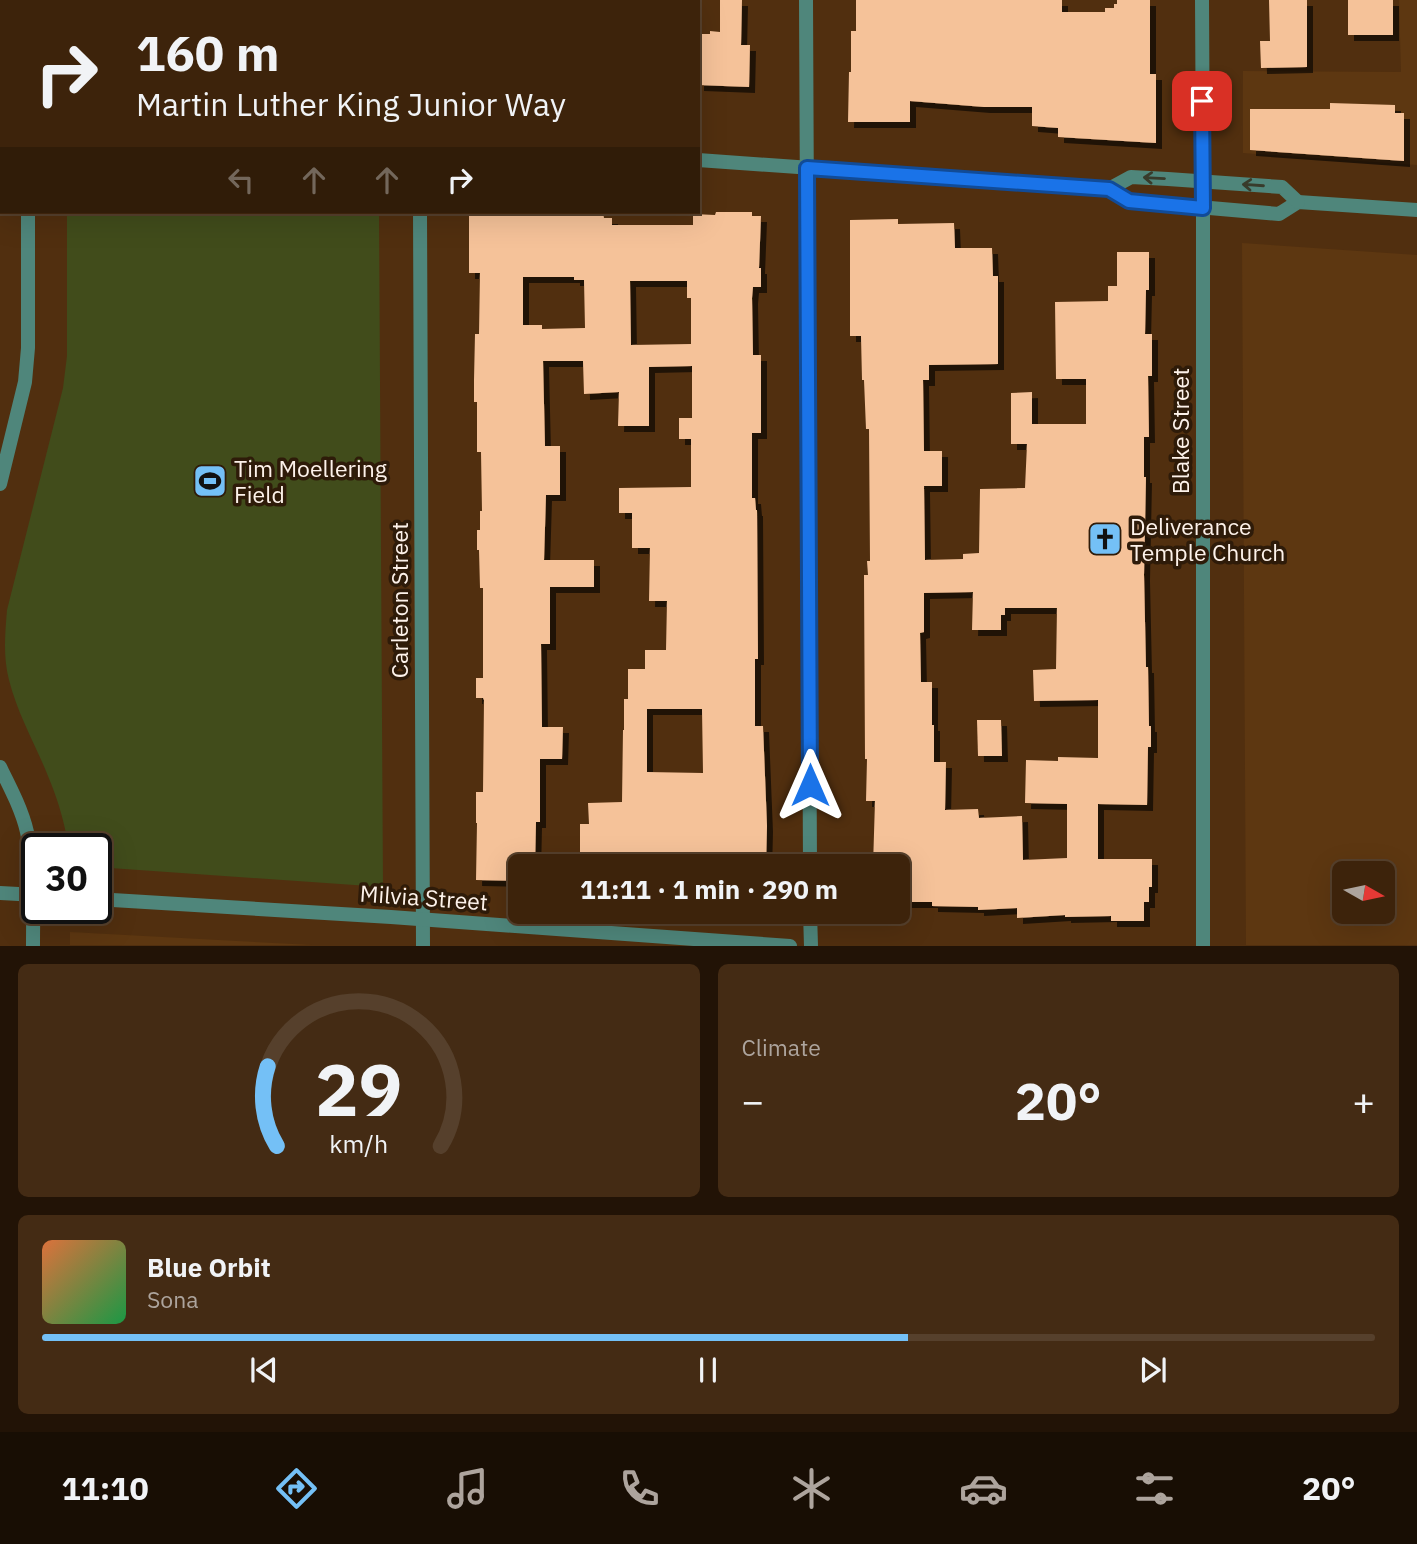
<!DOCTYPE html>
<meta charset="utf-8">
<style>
:root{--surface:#3d230b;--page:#442b14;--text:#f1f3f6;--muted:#ada49d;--line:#56402c;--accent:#74c0f6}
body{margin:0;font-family:"IBM Plex Sans",sans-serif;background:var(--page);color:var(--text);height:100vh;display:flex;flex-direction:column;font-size:26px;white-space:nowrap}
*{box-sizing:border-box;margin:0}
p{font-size:23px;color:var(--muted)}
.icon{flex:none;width:38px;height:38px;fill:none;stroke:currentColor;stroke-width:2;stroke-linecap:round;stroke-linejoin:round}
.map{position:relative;height:946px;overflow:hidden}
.details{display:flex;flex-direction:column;gap:18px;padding:18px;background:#221306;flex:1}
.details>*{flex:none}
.hud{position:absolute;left:0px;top:0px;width:700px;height:214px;box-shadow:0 7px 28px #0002,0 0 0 2px var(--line);background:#3d230b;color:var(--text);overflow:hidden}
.needle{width:46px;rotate:99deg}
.fabs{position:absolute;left:1332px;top:861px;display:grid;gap:14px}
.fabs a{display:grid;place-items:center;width:63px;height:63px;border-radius:10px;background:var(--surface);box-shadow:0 7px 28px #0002,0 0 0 2px var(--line);font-size:35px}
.speed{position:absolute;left:21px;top:833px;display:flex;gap:14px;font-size:35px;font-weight:700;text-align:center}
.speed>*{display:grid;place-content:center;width:91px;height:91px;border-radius:50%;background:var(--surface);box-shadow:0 7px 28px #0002,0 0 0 2px var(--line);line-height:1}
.speed .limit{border:4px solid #111;border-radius:10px;background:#fff;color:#111}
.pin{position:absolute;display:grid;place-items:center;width:60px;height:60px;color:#fff;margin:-30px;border-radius:14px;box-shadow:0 4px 10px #0006}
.me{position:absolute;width:77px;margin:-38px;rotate:0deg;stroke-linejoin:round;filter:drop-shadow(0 0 5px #0008)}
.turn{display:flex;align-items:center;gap:24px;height:147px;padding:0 21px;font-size:32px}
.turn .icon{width:91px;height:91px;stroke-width:2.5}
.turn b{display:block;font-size:49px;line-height:60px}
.lanes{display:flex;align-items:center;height:66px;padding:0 21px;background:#0003;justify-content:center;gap:35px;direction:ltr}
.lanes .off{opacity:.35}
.big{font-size:52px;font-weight:700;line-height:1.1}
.details .card{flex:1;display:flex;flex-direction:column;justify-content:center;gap:10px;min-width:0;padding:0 24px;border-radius:10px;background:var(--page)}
.details .dial{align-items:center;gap:0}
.dial svg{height:182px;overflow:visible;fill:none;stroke:var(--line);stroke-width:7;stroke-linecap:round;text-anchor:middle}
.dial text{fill:var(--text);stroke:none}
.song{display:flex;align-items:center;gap:21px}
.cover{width:84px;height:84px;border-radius:10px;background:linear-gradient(135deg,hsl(20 70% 55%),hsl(140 70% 35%))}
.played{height:7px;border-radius:4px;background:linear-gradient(90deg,var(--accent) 65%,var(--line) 65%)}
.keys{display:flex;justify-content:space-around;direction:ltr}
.heat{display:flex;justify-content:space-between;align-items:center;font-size:38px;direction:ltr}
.details .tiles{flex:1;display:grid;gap:18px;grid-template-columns:1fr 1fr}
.card:last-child{grid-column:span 2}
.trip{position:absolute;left:508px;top:854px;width:402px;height:70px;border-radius:10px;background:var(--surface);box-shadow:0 7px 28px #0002,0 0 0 2px var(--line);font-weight:700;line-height:70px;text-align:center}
.tabs{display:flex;height:112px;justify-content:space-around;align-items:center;background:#180e04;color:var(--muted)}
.tabs .icon{width:49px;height:49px}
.tabs .selected{color:var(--accent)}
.tabs b{font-size:32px;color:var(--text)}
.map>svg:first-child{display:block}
.built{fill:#5d3711;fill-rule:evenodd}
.green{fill:#414c1b}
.building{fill:#f5c299;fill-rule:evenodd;filter:url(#shadow)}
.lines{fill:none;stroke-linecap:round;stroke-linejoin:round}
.minor{stroke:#4f867b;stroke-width:14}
.tertiary{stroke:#4f867b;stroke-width:14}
.oneway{stroke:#383b2b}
.route-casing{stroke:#114b97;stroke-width:18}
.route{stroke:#1a73e8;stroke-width:12}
.labels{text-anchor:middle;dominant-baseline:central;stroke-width:7;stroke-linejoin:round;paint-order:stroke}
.street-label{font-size:23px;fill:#fdf2ea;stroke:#2e1b09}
.poi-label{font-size:23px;fill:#fdf2ea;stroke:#2e1b09;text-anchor:start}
</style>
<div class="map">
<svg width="1417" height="946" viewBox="0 0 1417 946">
<defs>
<filter id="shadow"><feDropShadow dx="6" dy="6" stdDeviation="0" flood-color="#0009"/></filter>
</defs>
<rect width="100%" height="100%" fill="#512f0f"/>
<g class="built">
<path d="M1399,0h18v165l-174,-12v-82l158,1z"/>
<path d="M1242,243l175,12v690h-171zM1344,873h38v39h-38z"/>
<path d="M70,932l242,13h-242z"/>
</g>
<path class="green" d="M67,212h312l4,675 -287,-20v-18h-27c-4,-24 -10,-46 -19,-68 -13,-34 -32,-65 -41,-101 -6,-23 -4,-46 -2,-70l56,-222 4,-32z"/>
<g class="building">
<path d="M720,0h22l-1,45h9l-1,42 -51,-2v-51h12v-3l10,1z"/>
<path d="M856,0h206v12h43v-4h9v-4h3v-4h33v74h6v69l-98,-6v-9l-26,-2v-19h-48l-74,-6v21h-62l1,-50h2v-41h5z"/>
<path d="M1269,0h38v67l-46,1 -1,-27h10z"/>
<rect x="1348" y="0" width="45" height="35"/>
<path d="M1330,103l65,2v8h9v48l-154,-11v-41h80z"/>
<path d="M469,212h134l1,6h8v7h81v-11l22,1 1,-3h36v4h9l-2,52h2v19h-8l-1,11 1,57h8v78h-9v65h3l1,12h1l1,149h-3v67h8l4,100 -1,40h-186v-42h9l-1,-21 34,-1 1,-72h1v-31h4v-30h17v-19h21l1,-49h-18l1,-53h-18v-35h-13v-25l72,-1v-48h-12v-21h13v-52l-43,1v59h-31l1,-34 -35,2 -1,-33h-40l2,85h15v49h-14l-2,65h50v27h-44v57h-9l1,83h21l-1,32h-22v63h-4l-1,44h-15v15l-44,-1 1,-57h-1v-31h7l1,-92 -1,-2h-7v-20h7v-90h-3l-1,-38h-2v-20h3v-19h2l-1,-59h-4v-50h-3v-22l1,-46h4l1,-61h-11zM523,277h51v3h10l1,48 -43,1v-4h-19zM630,281h57v17h4v46l-60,1zM647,709h55l1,64 -56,-1z"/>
<path d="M898,219v5l56,-1 1,25h37l1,28h5v88l-69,1v15h-6l1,71h18v35h-18l1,74 38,-1v-5l16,-1 1,-64 45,-1 2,-44h-16v-51l21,-1v32h54v-45h-30l-1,-77 53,-1v-15h9v-34h32v38h-3l-1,44h7v42h-4l1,61h-5v40h2l-2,98 2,92h2l1,59h2v21h-3l-1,58 -49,-1v55h54v28h-3v15h-5v19h-33v-5l-46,1v-2l-48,3v-10l-39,2v-3l-46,-1v-4h-34v-36h-25l2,-65h-9l1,-42h-2l-1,-184h4l-1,-14h3l-1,-132h-3l-2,-49h-2l-1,-44h-11v-116zM973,592l-1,38h29v-15h4v-7h52l-1,61 -23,1 1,31 64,-1v58l-40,-1v4l-32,-1 -1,43 42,1v54l-44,2 -1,-44 -43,2 -1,-9 -33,1 1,-48h-12v-37h-2v-43h-11l-1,-49 4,-1v-39z"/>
<path d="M977,720h24l1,36h-24z"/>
</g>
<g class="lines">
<g class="minor">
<path d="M42,0v2"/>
<path d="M419,0v2"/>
<path d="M806,0l4,866"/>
<path d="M1202,0l1,181v765"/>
<path d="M420,212l3,734"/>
<path d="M0,484l25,-102 3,-34v-136"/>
<path d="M0,767c10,20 22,43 27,65 8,36 6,76 6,114"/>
<path d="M0,893l37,2"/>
<path d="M96,899l295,18 399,29"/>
<path d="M810,912l1,34"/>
</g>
<g class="tertiary">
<path d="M0,114h2"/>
<path d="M698,160l411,29 20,12 150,13 19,-12 119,8"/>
<path d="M1109,189l22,-12 37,2 114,8 16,15"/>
</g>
</g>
<defs><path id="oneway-shaft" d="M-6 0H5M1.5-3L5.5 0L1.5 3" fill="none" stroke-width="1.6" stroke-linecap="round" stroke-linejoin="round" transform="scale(1.75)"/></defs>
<g class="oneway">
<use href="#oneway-shaft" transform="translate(1154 178) rotate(-177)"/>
<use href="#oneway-shaft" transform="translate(1253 185) rotate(-176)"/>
</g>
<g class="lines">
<defs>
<path id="route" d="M810,785l-3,-617 302,21 20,12 74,7 -1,-107"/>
</defs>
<use href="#route" class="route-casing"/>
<use href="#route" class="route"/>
</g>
<defs>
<symbol id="stadium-square" viewBox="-11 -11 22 22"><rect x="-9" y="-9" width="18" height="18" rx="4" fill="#74c0f6" stroke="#2e1b09"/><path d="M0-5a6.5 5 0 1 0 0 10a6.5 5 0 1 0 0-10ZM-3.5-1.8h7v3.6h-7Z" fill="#111"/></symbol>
<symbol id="church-square" viewBox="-11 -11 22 22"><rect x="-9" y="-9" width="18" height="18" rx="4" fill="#74c0f6" stroke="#2e1b09"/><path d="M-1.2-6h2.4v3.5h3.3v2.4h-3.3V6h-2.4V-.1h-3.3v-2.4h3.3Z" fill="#111"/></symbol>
</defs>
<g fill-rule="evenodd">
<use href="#stadium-square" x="191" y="462" width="38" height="38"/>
<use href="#church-square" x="1086" y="520" width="38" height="38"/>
</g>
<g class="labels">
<g class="street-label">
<text transform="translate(1180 431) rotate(-90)">Blake Street</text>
<text transform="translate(399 600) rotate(-90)">Carleton Street</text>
<text transform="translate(424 897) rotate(4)">Milvia Street</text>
</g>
<g class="poi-label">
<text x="234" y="468">Tim Moellering<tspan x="234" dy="26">Field</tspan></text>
<text x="1130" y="526">Deliverance<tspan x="1130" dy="26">Temple Church</tspan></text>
</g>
</g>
</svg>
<div class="fabs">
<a><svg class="needle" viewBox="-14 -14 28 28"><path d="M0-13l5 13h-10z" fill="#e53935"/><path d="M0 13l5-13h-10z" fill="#ada49d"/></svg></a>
</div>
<div class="speed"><div class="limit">30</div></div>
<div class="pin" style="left:1202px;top:101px;background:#d93025"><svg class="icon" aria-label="arrive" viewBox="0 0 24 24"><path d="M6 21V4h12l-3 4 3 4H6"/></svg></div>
<svg class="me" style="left:810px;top:785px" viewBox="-20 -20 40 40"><path d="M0-17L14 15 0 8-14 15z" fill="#1a73e8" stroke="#fff" stroke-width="4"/></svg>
<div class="trip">11:11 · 1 min · 290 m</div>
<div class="hud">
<div class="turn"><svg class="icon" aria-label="right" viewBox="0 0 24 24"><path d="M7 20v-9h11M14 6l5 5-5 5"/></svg><div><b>160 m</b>Martin Luther King Junior Way</div></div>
<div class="lanes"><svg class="icon off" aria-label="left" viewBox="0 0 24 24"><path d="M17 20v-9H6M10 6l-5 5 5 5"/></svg><svg class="icon off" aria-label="ahead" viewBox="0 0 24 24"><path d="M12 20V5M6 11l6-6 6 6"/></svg><svg class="icon off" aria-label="ahead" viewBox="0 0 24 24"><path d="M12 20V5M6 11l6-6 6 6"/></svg><svg class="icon" aria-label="right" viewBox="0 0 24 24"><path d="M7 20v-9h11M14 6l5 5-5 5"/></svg></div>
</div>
</div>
<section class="details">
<div class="tiles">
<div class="card dial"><svg viewBox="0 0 100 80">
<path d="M14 69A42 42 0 1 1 86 69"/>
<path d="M14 69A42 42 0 0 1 10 34" stroke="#74c0f6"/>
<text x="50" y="56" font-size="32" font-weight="700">29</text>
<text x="50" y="72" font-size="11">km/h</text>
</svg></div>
<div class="card"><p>Climate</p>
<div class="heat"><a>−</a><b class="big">20°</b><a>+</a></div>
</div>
<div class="card">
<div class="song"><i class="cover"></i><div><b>Blue Orbit</b><p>Sona</p></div></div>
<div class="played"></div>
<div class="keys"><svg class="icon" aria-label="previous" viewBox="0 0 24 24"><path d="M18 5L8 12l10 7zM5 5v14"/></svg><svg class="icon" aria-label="pause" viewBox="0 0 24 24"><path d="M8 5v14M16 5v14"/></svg><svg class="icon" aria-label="next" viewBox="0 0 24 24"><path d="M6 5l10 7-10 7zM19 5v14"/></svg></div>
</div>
</div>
</section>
<nav class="tabs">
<b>11:10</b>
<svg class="icon selected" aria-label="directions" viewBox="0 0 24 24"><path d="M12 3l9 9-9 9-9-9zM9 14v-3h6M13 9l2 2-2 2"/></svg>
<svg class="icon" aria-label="music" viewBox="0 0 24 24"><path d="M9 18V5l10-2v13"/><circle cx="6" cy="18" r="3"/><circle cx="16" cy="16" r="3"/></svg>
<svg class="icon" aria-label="phone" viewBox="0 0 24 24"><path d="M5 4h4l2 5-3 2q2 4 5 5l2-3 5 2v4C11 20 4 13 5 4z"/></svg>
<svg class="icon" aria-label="climate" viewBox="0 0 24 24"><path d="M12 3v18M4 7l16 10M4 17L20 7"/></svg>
<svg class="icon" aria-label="car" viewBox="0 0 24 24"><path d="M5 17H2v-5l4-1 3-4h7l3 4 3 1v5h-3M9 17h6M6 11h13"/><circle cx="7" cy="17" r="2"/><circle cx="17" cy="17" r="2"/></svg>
<svg class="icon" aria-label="filters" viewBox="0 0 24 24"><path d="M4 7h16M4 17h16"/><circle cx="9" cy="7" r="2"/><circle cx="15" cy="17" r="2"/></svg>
<b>20°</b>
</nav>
